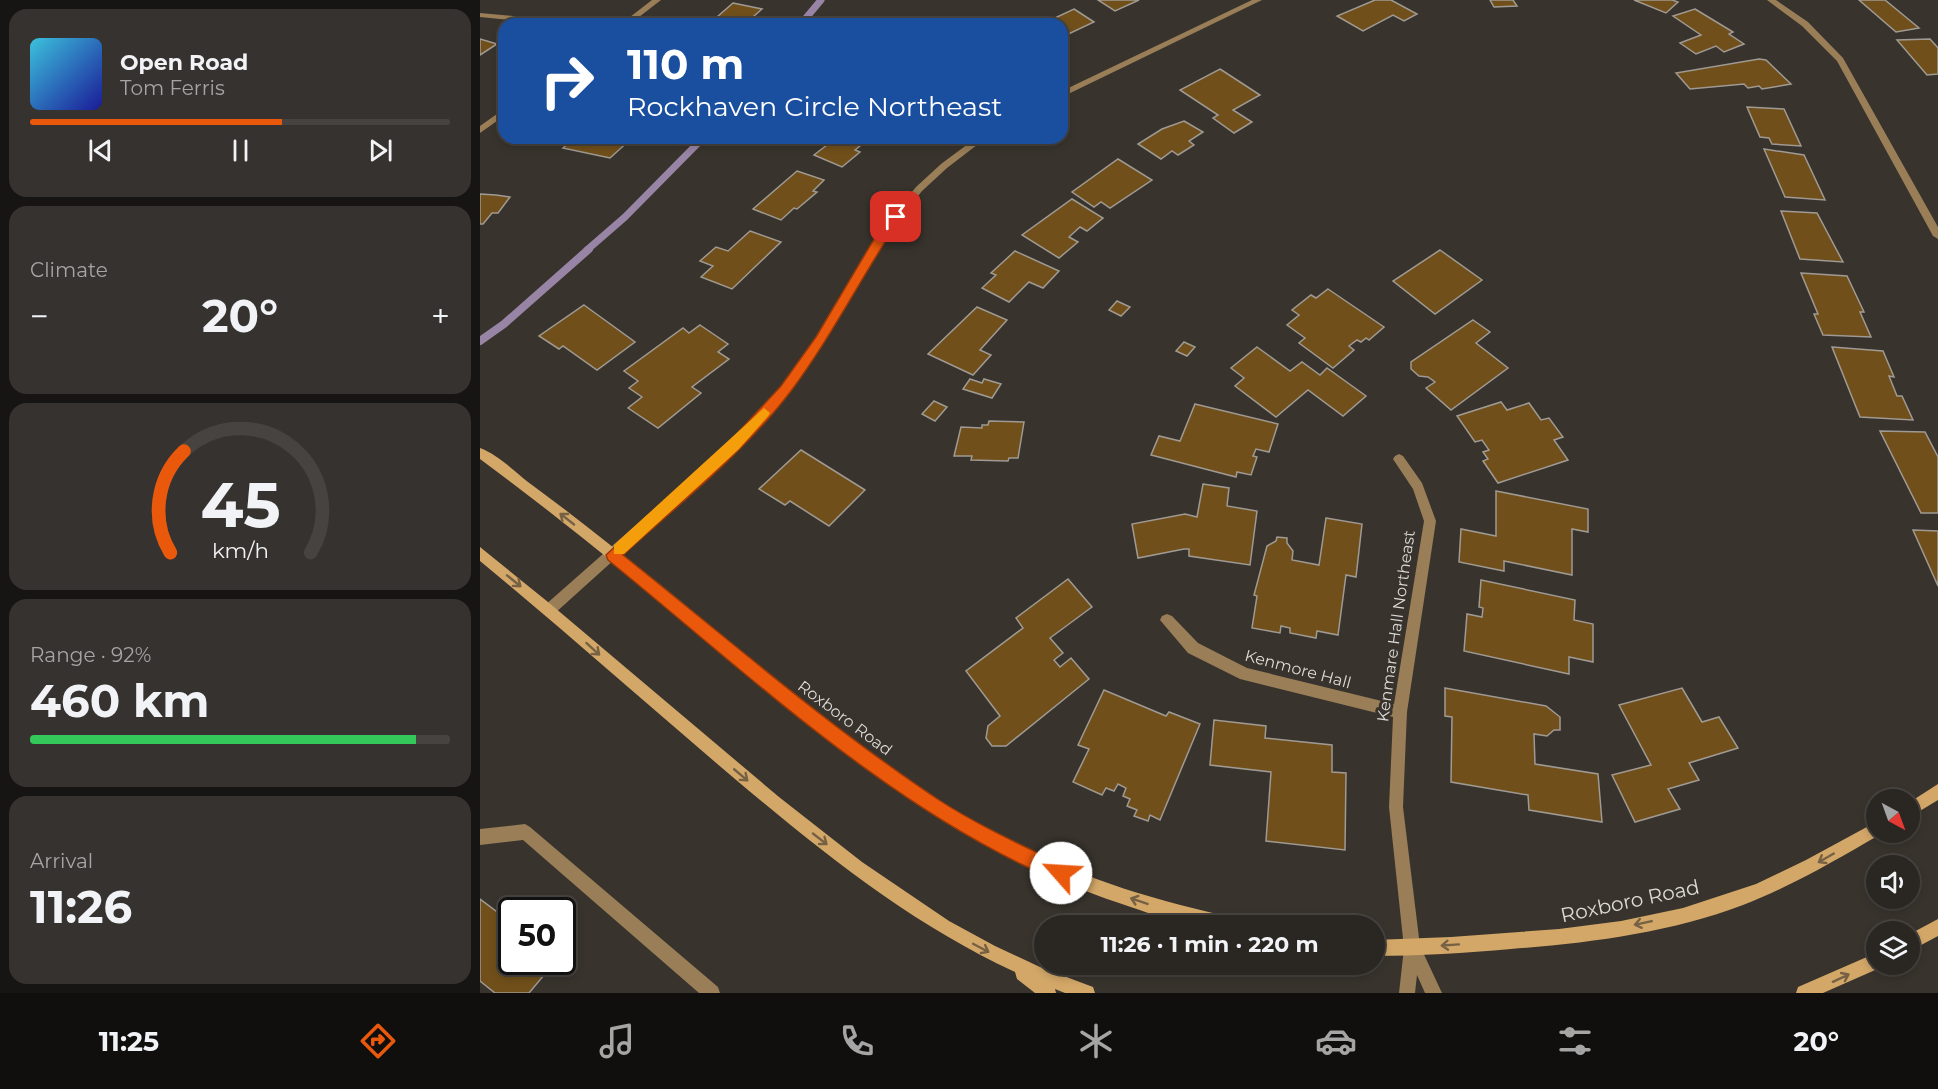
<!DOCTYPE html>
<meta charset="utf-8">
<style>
:root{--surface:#2a2622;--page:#36322f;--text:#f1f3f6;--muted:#a5a5a5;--line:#464340;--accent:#ea580c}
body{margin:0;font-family:Montserrat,sans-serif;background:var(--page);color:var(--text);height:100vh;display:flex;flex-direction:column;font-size:22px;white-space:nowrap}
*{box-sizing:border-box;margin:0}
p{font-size:20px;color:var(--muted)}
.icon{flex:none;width:33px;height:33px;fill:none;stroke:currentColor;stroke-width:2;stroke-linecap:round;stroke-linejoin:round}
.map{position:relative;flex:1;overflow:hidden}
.side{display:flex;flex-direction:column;gap:9px;padding:9px;background:#171513;width:480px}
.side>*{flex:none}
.guide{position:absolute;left:18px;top:18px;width:570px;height:126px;border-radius:18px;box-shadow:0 3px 9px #0003,0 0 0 2px var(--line);background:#1a4fa0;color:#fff;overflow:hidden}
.needle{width:39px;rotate:139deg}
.tools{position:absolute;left:1386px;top:789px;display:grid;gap:12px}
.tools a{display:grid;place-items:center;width:54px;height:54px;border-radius:50%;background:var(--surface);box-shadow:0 3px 9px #0003,0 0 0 2px var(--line);font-size:30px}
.speed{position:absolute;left:18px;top:897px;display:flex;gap:12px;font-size:30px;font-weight:700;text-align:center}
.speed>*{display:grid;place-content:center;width:78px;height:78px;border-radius:50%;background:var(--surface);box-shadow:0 3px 9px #0003,0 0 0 2px var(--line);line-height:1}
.speed .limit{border:3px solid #111;border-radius:9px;background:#fff;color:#111}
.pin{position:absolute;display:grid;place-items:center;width:51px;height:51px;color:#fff;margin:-26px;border-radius:12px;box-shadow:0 3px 9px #0006}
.me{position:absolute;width:66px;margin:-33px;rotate:296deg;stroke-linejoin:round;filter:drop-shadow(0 0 4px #0008)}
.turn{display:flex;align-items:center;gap:21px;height:126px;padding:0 30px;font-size:27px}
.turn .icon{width:78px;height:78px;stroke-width:2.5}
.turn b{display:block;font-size:42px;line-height:51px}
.big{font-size:45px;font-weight:700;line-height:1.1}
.side .card{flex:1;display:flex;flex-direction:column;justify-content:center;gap:9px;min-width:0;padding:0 21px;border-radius:18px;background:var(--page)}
.side .dial{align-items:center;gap:0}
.dial svg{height:156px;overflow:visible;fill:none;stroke:var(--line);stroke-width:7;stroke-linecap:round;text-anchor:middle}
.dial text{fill:var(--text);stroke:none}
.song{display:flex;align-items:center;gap:18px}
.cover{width:72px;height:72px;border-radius:9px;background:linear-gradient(135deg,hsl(190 70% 55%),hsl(240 70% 35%))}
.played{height:6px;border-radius:3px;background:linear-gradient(90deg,var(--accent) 60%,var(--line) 60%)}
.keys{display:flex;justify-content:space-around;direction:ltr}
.heat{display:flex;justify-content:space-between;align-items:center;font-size:33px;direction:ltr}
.charge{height:9px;border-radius:4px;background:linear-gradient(90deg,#34c759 92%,var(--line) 0)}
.trip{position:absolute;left:554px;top:915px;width:351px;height:60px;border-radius:30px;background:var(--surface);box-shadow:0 3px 9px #0003,0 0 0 2px var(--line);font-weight:700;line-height:60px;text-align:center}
.tab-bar{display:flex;height:96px;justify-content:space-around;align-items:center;background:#110f0e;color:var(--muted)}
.tab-bar .icon{width:42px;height:42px}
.tab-bar .active{color:var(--accent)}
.tab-bar b{font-size:27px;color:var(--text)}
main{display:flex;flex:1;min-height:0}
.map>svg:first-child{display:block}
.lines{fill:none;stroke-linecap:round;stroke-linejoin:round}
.stream-far1{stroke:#9884a5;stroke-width:7}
.stream{stroke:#9884a5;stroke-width:8}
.building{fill:#704f1a;stroke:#9f9a93;stroke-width:1.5}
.minor{fill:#997e57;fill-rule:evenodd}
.secondary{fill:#d3a768;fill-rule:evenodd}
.oneway{stroke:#766145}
.route{fill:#ea580c;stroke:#983908;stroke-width:1.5}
.slow{fill:#f59e0b}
.labels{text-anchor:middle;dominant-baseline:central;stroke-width:6;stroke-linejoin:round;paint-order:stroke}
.street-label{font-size:16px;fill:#dddad7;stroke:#38332d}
.near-street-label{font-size:20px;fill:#dddad7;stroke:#38332d}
</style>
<main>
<section class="side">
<div class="card">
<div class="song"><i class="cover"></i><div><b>Open Road</b><p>Tom Ferris</p></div></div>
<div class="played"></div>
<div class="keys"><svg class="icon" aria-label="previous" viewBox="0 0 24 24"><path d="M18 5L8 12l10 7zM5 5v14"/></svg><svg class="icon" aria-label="pause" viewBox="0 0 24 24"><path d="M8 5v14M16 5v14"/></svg><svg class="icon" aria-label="next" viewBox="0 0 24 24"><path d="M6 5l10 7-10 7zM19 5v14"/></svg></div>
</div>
<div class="card"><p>Climate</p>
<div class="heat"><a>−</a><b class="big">20°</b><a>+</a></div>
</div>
<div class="card dial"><svg viewBox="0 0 100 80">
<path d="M14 69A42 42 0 1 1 86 69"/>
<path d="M14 69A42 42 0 0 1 21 17" stroke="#ea580c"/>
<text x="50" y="56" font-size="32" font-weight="700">45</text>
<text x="50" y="72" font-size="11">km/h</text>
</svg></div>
<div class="card"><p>Range · 92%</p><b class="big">460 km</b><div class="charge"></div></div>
<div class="card"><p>Arrival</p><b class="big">11:26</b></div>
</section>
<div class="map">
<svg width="1458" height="993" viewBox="0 0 1458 993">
<rect width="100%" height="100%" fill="#38332d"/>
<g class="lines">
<g class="stream-far1">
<path d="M321,24l20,-24"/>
<path d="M107,250l38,-33 78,-79"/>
</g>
<path class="stream" d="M0,341l24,-17 85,-75"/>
</g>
<g class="building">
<path d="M618,0h41l-24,11z"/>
<path d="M895,0h16l26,14 -13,7 -11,-6 -30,16 -26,-15z"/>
<path d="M1010,0h23l4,6 -23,1z"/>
<path d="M1154,0h38l6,2 -12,11z"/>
<path d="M1379,0h26l34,28 -23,4z"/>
<path d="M253,3l29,6 -17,15h-36z"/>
<path d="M594,9l20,13 -32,15v-13h-20z"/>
<path d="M1215,9l38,23 -4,2 15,10 -20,8 -8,-6 -20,8 -16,-11 21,-8 -28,-19z"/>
<path d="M0,39l17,5 -17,11z"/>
<path d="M1450,39l8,9v26l-11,1 -30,-35z"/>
<path d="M1279,59l7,1 25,24 -29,5 -3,-3 -11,2 -4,-4 -54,5 -14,-16z"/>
<path d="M740,69l40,26 -27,15 19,12 -18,11 -21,-15 5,-3 -38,-25z"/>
<path d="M1267,107l37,2 17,37 -29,-2 -3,-6 -9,-1z"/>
<path d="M704,121l19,11 -14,9 5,4 -16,10 -6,-4 -11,8 -23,-15 24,-15z"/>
<path d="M94,138h48l8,2 -20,18 -47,-10z"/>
<path d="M356,138h34l-15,12 5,2 -18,15 -28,-12z"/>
<path d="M1284,149l40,6 21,45 -40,-3z"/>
<path d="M638,159l34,21 -42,28 -9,-6 -7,5 -22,-15z"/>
<path d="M317,171l27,9 -11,11 4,1 -20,17 -3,-1 -13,12 -28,-11z"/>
<path d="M0,194l16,1 14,2 -12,16h-6l-9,11h-3z"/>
<path d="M592,199l31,19 -16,13 -7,-4 -11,10 9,5 -19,16 -37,-23z"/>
<path d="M1301,211l36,2 26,49 -43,-3z"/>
<path d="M270,231l31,11 -49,47 -31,-12 12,-11 -13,-5 16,-14 12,4z"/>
<path d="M960,250l42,30 -47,34 -42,-33z"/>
<path d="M535,251l44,20 -16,17 -14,-6 -20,20 -27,-14 14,-13 -5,-2z"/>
<path d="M1321,273l46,3 17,36h-4l11,25 -48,-2 -9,-21h4z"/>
<path d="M848,289l56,38 -15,13 -3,-2 -5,4 -4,-2 -8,6 5,4 -21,18 -34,-25 6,-5 -18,-13 12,-10 -7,-5 19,-15 5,3z"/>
<path d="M637,301l13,6 -9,9 -12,-6z"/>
<path d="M104,305l51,37 -38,28 -34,-24 -4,3 -20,-13z"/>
<path d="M497,307l30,13 -27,30 11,5 -18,20 -45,-21z"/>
<path d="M993,320l17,12 -14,11 32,25 -57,42 -25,-22 9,-6 -7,-5 -9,-1 -8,-7v-7z"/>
<path d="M220,325l28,19 -10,8 11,7 -37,28 9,6 -43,35 -30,-20 14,-11 -13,-9 9,-7 -14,-10 59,-43 6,5z"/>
<path d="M704,342l11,5 -8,9 -11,-5z"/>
<path d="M777,347l33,24 12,-9 18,13 7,-7 39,28 -23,20 -35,-26 -32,27 -41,-31 9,-8 -13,-10z"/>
<path d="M1352,347l51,4 11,26 -5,-1 8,20h5l11,24 -53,-3z"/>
<path d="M490,379l12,4 2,-4 17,5 -9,14 -29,-9z"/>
<path d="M454,401l13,6 -12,14 -13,-7z"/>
<path d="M1021,402l6,8 22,-7 12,17 8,-2 14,19 -9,3 14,20 -70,23 -15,-22 5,-2 -5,-7 6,-2 -7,-10 -7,2 -18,-26z"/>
<path d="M715,404l83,20 -9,28 -13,-3 -3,7 4,1 -6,18 -14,-3 -1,5 -85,-22 8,-19 21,5z"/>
<path d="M509,421l35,1 -6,36h-9l-1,3 -37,-1 1,-4h-18l7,-29 21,1v-3h6z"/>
<path d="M1400,431l45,1 13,25v56h-17z"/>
<path d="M321,450l64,40 -36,36 -39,-25 -5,4 -26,-16z"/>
<path d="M723,484l26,4 -2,18 30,5 -7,54 -61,-9v-7h-5l-46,9 -6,-34 53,-10 12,3z"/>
<path d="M1016,491l92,18v23l-16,-3v46l-68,-14v10l-45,-9 2,-33 35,7z"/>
<path d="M846,518l36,6 -6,53 -10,-2 -8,60 -21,-4 -1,7 -26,-5v-5l-9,-2 -1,7 -28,-5 5,-32 -3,-1 13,-49 9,-5 1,-4 10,1v5l6,8 -1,9 27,5z"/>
<path d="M1433,530l25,1v55z"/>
<path d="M588,579l24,28 -42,31 13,15 -9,7 6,7 11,-9 18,21 -83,67h-14l-6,-8 2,-12 12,-10 -34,-45 57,-43 -7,-10z"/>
<path d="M1001,580l94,20 -1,20 19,4v38l-24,-5v17l-105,-23 3,-37 15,3 1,-9 -4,-1z"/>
<path d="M965,688l101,18 14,11v13h-6l-7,6 -13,-2 1,30 63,10 4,48 -73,-12 -1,-15 -77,-13 1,-65 -7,-1z"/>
<path d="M1202,688l20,34 17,-5 19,31 -49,15 10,17 -31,9 12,20 -45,13 -23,-47 39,-10 -32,-60z"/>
<path d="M624,690l62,26 3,-4 31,12 -40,96 -10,-5 -2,6 -14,-5 3,-6 -10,-4 3,-7 -7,-3 3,-8 -8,-4 -4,7 -8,-3 -4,7 -29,-13 16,-33 -11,-4z"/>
<path d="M734,720l52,6 -1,12 67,7v27l14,1 -1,77 -79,-9 5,-69 -61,-7z"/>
<path d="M0,899l32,24v39h43l-26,31h-34l-15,-12z"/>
</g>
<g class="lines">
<g class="minor">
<path d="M172,0h9l-31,24h-9z"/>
<path d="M772,0h10l-200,97v-6z"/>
<path d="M1287,0h9l32,22 35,36 95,169v12l-5,-3 -96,-175 -35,-35z"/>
<path d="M0,13l98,9 4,2h-29l-73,-7z"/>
<path d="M24,109v7l-24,17v-7z"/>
<path d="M496,138h10l-39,30 -25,23 -34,43 -64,109 -35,50 -51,55 -184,166 -5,2 -5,-2 -2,-4 2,-4 186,-164 51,-55 35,-50 65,-107 35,-43 25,-23z"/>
<path d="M919,454l4,2 19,27 14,38 -29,191 -4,95 17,139 22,47h-17l-8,-18 -2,18h-16l5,-45 -15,-141 4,-90 -153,-38 -52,-26 -28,-33 2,-4 5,-2 5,2 26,27 49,25 147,36 30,-183 -11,-32 -20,-30 2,-3z"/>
<path d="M45,824l5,3 188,160 2,6h-21l-176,-153 -43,5v-16z"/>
</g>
<g class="secondary">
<path d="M0,448c17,6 34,23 48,34 44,32 86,66 129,100 113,91 230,198 361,263 69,35 142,57 218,73l6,2 2,6c-15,0 -31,1 -46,0 -26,-3 -54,-15 -79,-23 -162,-54 -287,-161 -417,-268 -73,-60 -146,-120 -222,-176z"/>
<path d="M0,547l68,55 231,195 83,65 87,59 46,25 45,21 53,20 2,6h-30l-10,-4 1,4h-21l-18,-14 -2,-7c-104,-48 -192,-119 -280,-193 -85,-72 -169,-147 -255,-218z"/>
<path d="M1458,784v16l-28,17v-15z"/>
<path d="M1396,822v10h6l-1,2c-45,26 -89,52 -138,71 -74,28 -154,38 -232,44 -46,4 -91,7 -137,7v-16l77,-3 108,-8 62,-8 62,-13 73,-24 50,-24z"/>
<path d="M1458,919v17l-28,15v-17z"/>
<path d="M1396,953v11h7l-1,3 -59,26h-27l2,-6z"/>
</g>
</g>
<defs><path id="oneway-shaft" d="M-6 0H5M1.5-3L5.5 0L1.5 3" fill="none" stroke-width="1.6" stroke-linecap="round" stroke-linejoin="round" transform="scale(1.5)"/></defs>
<g class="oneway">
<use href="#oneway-shaft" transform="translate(87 519) rotate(-142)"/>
<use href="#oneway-shaft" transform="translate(34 581) rotate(39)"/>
<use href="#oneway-shaft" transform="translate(113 649) rotate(42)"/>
<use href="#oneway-shaft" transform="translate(261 775) rotate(40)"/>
<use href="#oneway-shaft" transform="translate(340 839) rotate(38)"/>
<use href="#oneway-shaft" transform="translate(1346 858) rotate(150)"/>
<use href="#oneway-shaft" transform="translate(659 901) rotate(-161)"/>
<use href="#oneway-shaft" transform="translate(1163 923) rotate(168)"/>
<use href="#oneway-shaft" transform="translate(970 945) rotate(176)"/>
<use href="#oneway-shaft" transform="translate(501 948) rotate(28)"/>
<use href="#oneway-shaft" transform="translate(1361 978) rotate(-25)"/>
</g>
<path class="route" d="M416,214l5,3c-38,57 -69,119 -110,174 -47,62 -111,112 -168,164 104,83 205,171 316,245 40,26 85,46 128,67l3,6 -3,7 -6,2c-166,-68 -315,-210 -453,-322l-2,-5 124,-114 51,-55 35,-49 64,-108z"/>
<path class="slow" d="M284,408l6,5 -2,3 -29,33 -115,105h-10v-9z"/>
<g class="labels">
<g class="street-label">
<text transform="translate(916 626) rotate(-82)">Kenmare Hall Northeast</text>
<text transform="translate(818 669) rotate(15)">Kenmore Hall</text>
<text transform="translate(365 718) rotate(37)">Roxboro Road</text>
</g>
<g class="near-street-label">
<text transform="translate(1150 901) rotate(-12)">Roxboro Road</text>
</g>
</g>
</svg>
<div class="tools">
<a><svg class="needle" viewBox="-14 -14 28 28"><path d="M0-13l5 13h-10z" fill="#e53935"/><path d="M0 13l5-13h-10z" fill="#a5a5a5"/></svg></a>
<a><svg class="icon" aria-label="sound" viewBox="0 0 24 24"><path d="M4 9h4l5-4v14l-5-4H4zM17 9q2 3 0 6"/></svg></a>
<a><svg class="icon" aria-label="layers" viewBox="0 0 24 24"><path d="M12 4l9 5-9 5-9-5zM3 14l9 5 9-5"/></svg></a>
</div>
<div class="speed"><div class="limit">50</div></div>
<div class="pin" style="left:416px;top:217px;background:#d93025"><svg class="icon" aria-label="arrive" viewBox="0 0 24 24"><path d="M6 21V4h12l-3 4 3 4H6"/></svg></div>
<svg class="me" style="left:581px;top:873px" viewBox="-20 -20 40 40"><circle r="19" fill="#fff"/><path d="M0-13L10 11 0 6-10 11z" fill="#ea580c"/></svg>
<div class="trip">11:26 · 1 min · 220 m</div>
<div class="guide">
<div class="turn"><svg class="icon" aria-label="right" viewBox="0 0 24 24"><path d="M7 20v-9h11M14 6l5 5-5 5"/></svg><div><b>110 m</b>Rockhaven Circle Northeast</div></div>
</div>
</div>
</main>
<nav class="tab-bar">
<b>11:25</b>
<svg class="icon active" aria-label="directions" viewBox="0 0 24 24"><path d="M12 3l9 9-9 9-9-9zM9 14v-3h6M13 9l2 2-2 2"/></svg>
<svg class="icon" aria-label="music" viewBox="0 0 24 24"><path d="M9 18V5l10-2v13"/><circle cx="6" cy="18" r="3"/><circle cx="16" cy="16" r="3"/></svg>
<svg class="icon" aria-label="phone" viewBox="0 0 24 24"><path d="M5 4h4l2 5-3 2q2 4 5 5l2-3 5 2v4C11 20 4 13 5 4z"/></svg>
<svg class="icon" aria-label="climate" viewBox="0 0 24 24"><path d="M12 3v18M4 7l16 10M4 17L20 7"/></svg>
<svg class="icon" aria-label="car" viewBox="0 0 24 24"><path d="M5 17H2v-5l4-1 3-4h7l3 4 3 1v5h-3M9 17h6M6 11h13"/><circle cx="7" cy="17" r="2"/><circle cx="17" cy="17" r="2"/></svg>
<svg class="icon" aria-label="filters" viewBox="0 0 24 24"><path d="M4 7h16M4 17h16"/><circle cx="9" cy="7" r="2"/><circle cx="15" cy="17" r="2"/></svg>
<b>20°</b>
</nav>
